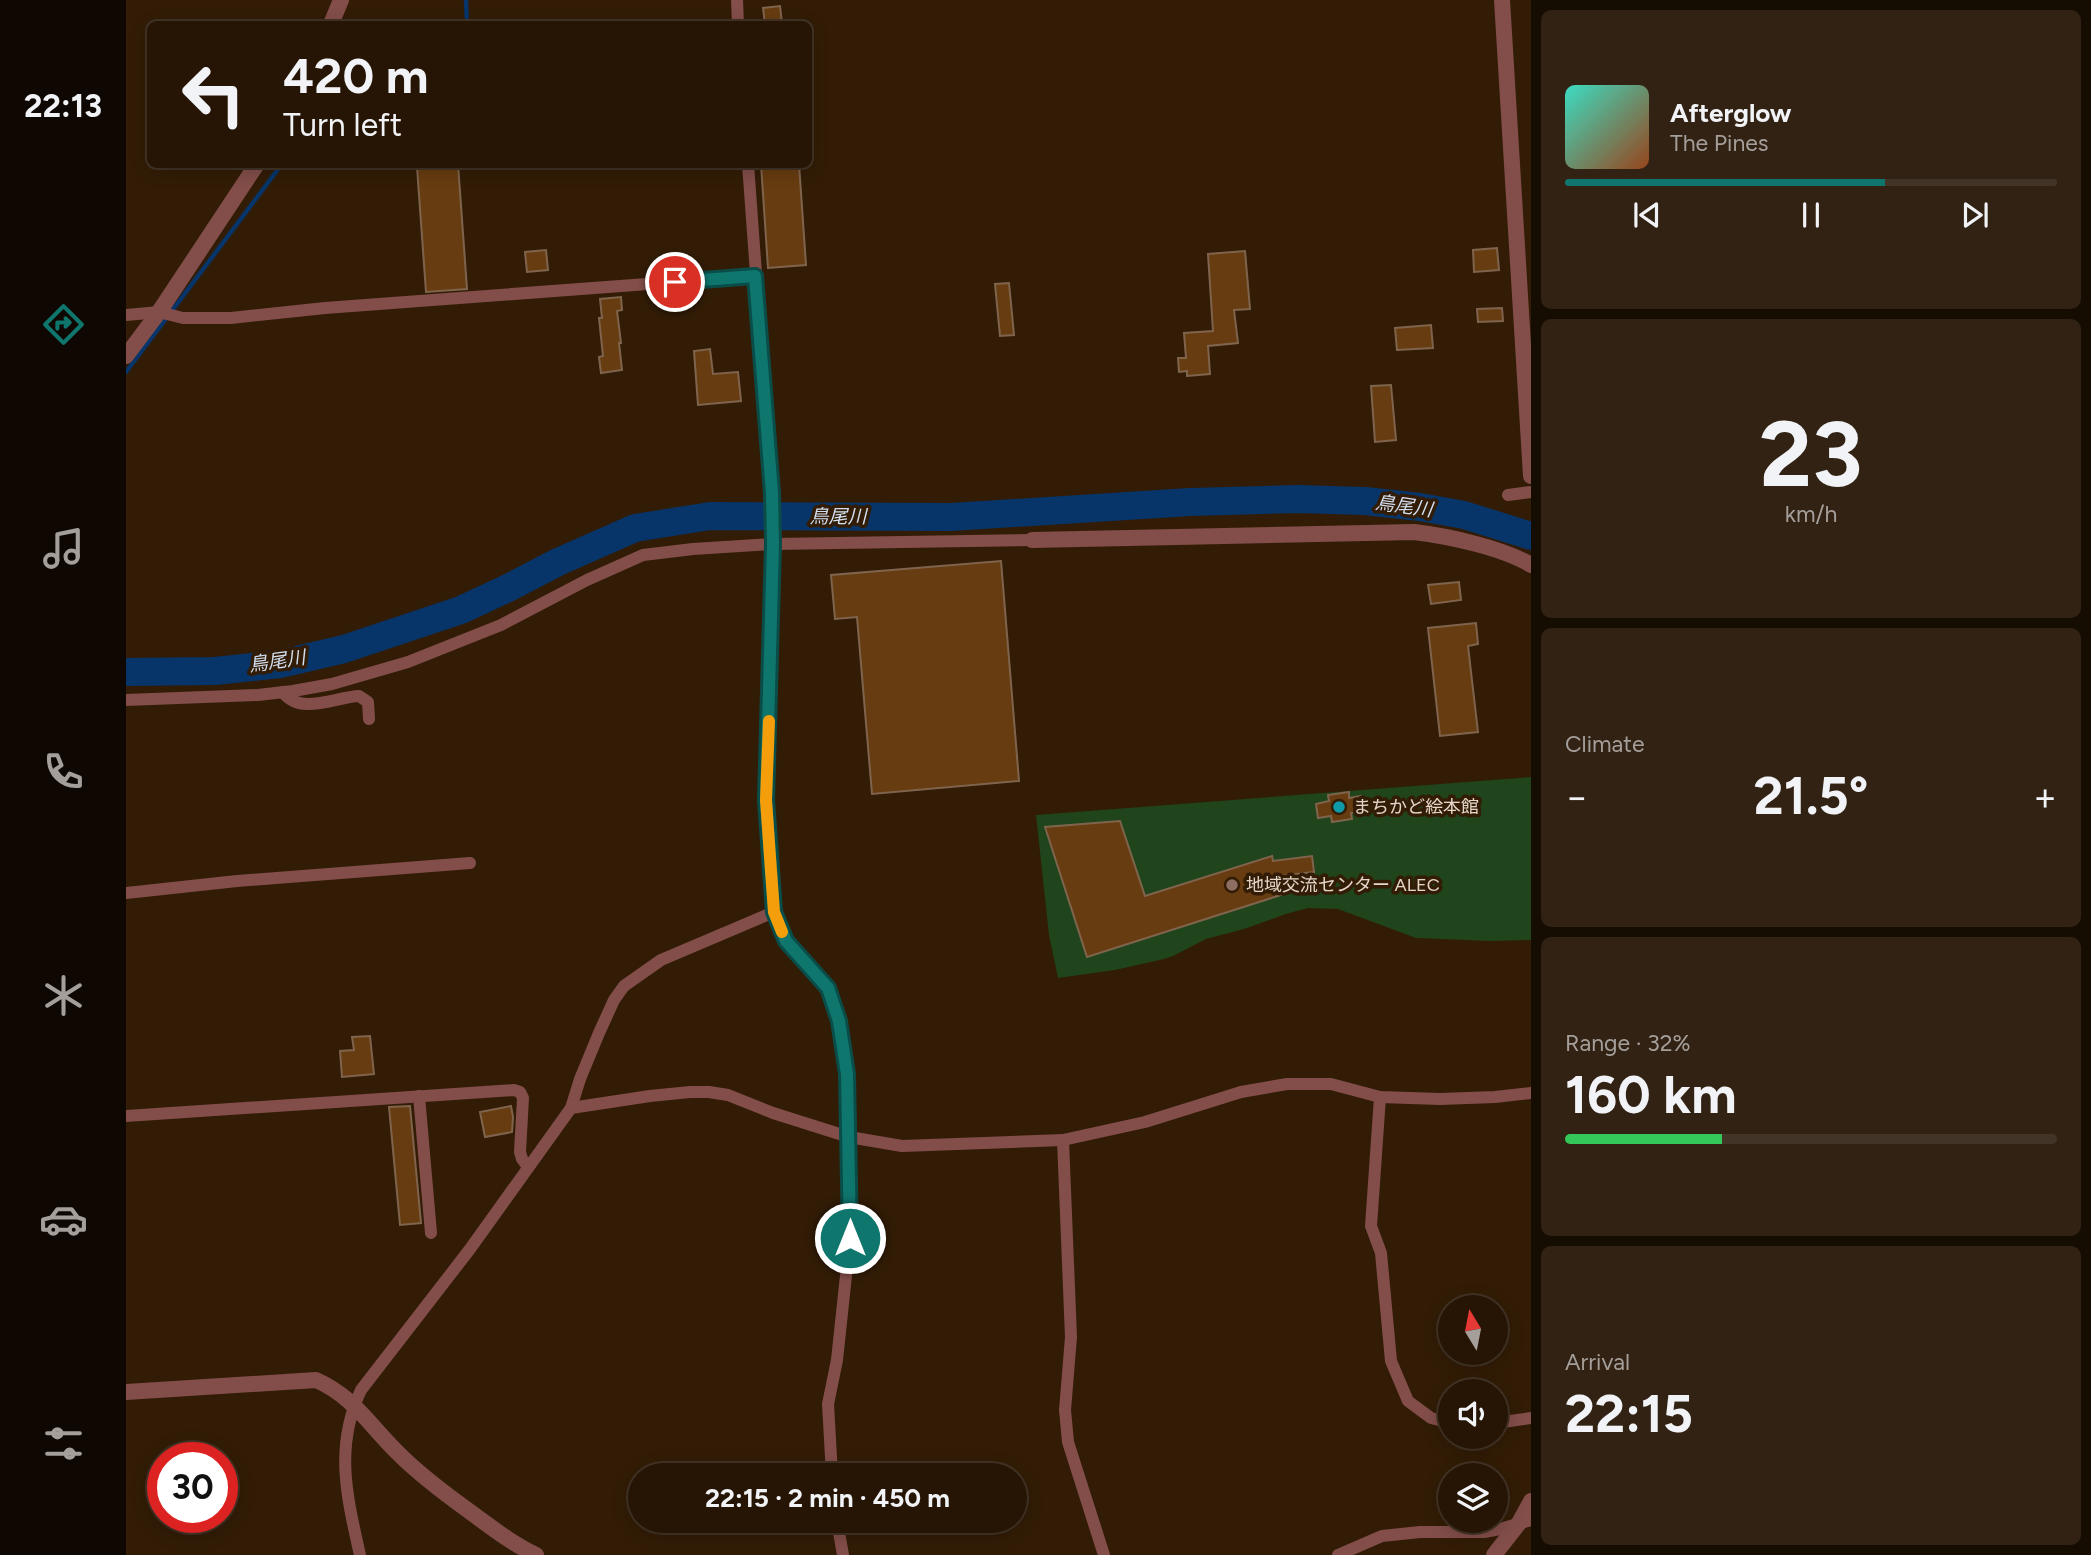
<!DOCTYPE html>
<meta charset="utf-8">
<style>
:root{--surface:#261504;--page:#322213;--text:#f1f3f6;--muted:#a49f9a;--line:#423426;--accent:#0f766e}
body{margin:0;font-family:Figtree,"Noto Sans JP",sans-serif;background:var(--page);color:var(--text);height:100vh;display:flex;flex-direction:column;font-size:26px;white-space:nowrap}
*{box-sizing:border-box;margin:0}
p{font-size:23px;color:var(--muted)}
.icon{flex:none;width:38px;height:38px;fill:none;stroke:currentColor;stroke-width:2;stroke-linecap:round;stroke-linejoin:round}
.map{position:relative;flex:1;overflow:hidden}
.side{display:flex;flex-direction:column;gap:10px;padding:10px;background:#150c02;width:560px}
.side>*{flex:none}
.guide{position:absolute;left:21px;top:21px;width:665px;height:147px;border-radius:10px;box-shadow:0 4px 18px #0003,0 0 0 2px var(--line);background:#261504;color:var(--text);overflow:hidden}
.needle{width:46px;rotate:350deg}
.fabs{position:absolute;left:1312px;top:1295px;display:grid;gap:14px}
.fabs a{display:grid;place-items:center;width:70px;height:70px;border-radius:50%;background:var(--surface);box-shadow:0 4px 18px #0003,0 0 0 2px var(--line);font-size:35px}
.speed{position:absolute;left:21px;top:1442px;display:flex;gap:14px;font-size:35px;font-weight:700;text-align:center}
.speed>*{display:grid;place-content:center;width:91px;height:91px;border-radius:50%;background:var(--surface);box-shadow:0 4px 18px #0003,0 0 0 2px var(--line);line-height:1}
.speed .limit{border:10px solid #d22;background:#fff;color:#111}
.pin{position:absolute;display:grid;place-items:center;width:60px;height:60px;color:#fff;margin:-30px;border:4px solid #fff;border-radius:50%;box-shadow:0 2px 7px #0007}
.me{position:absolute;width:77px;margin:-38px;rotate:0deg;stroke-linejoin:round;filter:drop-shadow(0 0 5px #0008)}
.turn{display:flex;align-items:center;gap:24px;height:147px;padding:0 21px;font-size:32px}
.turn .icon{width:91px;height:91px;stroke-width:2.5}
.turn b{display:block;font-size:49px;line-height:60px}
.big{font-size:52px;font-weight:700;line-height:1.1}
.side .widget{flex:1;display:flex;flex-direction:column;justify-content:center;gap:10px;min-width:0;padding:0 24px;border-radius:10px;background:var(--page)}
.side .dial{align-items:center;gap:0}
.dial b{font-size:91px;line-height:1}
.song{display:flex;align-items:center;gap:21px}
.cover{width:84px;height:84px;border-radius:10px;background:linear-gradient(135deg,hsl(170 70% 55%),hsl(20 70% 35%))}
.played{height:7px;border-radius:4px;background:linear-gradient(90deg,var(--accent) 65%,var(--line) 65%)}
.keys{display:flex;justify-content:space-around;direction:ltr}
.heat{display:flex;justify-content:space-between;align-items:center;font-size:38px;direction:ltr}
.charge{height:10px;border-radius:5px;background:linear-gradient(90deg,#34c759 32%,var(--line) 0)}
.trip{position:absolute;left:502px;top:1463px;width:399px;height:70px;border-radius:35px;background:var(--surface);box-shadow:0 4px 18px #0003,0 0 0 2px var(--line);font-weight:700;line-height:70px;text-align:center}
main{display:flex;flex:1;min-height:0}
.tabs{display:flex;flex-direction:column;width:126px;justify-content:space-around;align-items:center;background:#0f0802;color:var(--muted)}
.tabs .icon{width:49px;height:49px}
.tabs .active{color:var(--accent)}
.tabs b{font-size:32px;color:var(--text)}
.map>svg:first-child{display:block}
.green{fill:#20441c}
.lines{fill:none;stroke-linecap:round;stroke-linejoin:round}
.stream{stroke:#073569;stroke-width:4.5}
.river{stroke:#073569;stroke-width:28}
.building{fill:#673c10;stroke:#7f644d;stroke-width:2}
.minor{stroke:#834e4a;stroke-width:12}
.tertiary{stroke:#834e4a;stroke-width:16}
.route-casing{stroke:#0a4d48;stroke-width:18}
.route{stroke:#0f766e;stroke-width:12}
.slow{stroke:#f59e0b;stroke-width:12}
.culture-dot{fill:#0f9aa8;stroke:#321c06;stroke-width:2.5}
.education-dot{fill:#8d6e63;stroke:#321c06;stroke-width:2.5}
.labels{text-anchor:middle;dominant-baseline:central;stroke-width:7;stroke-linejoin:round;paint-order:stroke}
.poi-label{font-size:18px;fill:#e5d6c9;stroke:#321c06;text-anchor:start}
.water-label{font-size:19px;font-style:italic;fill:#d3dff0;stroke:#321c06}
</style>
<main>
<nav class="tabs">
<b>22:13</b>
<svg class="icon active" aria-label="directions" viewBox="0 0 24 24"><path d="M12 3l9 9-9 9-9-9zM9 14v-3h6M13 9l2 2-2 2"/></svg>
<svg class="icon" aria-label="music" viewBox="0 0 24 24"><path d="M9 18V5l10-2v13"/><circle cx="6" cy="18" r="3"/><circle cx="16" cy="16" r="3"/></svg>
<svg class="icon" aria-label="phone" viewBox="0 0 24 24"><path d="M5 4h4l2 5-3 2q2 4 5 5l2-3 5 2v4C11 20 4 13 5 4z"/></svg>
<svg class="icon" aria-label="climate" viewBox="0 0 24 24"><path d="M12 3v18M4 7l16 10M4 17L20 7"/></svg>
<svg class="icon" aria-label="car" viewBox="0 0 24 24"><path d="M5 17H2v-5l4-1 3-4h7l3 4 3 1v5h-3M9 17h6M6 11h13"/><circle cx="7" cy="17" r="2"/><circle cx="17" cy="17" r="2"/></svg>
<svg class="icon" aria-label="filters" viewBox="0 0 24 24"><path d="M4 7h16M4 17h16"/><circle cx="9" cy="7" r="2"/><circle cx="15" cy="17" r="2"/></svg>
</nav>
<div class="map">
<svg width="1405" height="1555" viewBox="0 0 1405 1555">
<rect width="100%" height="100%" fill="#321c06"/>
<path class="green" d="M1405,777v163l-41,1 -74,-3 -78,-29 -30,-1 -22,6 -42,15 -38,10 -33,17 -9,3 -49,11 -57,8 -9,-43 -13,-120z"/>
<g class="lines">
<g class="stream">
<path d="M340,0l1,24"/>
<path d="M0,372l156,-208"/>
</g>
<path class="river" d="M0,672l89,-1 65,-7 64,-15 117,-39 45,-21 52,-27 77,-34 75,-12 241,1 239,-15 108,-3 67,2 55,6 44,8 67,21"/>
</g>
<g class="building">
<path d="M654,6l2,17 -17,1 -2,-16z"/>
<path d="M332,164l9,125 -41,3 -9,-125z"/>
<path d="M635,164h38l7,101 -38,3z"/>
<path d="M1371,248l2,22 -25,2 -1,-22z"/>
<path d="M420,250l2,20 -21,2 -2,-20z"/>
<path d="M1119,251l5,58 -16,1 4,33 -30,3 2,28 -23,2v-5l-8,1 -1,-14h8l-2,-25 29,-2 -5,-77z"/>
<path d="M883,283l5,52 -14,1 -5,-52z"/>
<path d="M495,297l1,13 -5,1 4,32h-2l3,27 -21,3 -2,-16 4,-1 -4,-38h3l-2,-19z"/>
<path d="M1376,308l1,13 -25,1 -1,-13z"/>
<path d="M1305,325l2,23 -36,2 -2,-22z"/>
<path d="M584,349l3,25 25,-2 3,29 -43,4 -4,-54z"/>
<path d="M1265,385l5,55 -21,2 -4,-56z"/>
<path d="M875,561l18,220 -147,13 -15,-177 -22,2 -4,-44z"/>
<path d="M1333,582l2,18 -30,4 -3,-19z"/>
<path d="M1350,623l2,21 -10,2 10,86 -38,4 -12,-108z"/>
<path d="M1223,792v6l12,-2 2,15 -12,2 1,6 -20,3 -1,-6 -13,2 -2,-14 13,-3 -1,-6z"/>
<path d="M994,821l25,75 127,-40 1,5 39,-5 2,16 -36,4 6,18 -197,63 -42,-130z"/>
<path d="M244,1036l4,38 -32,3 -2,-26 14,-1 -2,-13z"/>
<path d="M284,1106l11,117 -21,2 -11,-118z"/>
<path d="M385,1106l2,11 -1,15 -27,5 -5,-25z"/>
</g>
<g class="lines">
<g class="minor">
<path d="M611,0l1,24"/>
<path d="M622,164l24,329 1,51 -6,256 7,112 12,29 43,47 10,33 8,53 3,164 -13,122 -9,44 4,71"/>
<path d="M0,315l33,-3 24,6h48l94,-10 430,-32"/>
<path d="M1382,495l23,-3"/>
<path d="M157,692c17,24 52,5 76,4l9,6 1,17"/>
<path d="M0,700l132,-5 35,-4 39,-7 76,-22 93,-37 86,-45 56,-25 50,-6 80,-5 259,-4"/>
<path d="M0,893l111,-12 233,-18"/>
<path d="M293,1096l12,137"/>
<path d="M1254,1097l-9,129 10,27 10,108 17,40 23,17 20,5"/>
<path d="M445,1108l79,-12 40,-4h19l19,3 45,18 76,24 53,9 161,-6 82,-18 96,-30 46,-8h44l49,13 60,2 55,-2 36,-4"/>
<path d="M0,1116l388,-26 6,2 3,6 -3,54 2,7 6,8"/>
<path d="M937,1140l8,197 -6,73 3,32 36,113"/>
<path d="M1370,1423l35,-5"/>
<path d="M711,1521l6,34"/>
<path d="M234,1555c-13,-58 -26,-108 1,-165l109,-141 101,-141 9,-29 19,-46 15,-33 10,-14 37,-26 113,-48"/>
<path d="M1212,1555l44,-19 38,-4h64l16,-3 31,-9"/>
</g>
<g class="tertiary">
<path d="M1376,0l29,476"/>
<path d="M205,24l10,-24"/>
<path d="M0,356l33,-44 98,-148"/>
<path d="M906,540l382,-8c34,4 89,16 117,33"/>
<path d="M0,1392l190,-12c37,16 54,46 83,74 21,21 45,39 70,57 22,16 42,32 67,44"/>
<path d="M1368,1555l25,-32 12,-22"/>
</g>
</g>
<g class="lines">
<defs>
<path id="route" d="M549,282l80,-6 17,217 1,51 -7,256 8,112 12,29 42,47 11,33 8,53 3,164"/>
</defs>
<use href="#route" class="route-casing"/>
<use href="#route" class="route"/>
<path class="slow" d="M643,721l-3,79 4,57 4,55 8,20"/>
</g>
<circle class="culture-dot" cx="1213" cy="807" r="7"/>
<circle class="education-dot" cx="1106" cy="885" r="7"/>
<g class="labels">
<g class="poi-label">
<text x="1227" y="807">まちかど絵本館</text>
<text x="1120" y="885">地域交流センター ALEC</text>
</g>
<g class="water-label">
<text transform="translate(1278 506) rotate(8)">鳥尾川</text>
<text x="712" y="516">鳥尾川</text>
<text transform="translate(151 661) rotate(-8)">鳥尾川</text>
</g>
</g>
</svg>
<div class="fabs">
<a><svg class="needle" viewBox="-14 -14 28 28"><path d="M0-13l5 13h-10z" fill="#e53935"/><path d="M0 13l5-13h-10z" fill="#a49f9a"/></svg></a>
<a><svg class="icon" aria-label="sound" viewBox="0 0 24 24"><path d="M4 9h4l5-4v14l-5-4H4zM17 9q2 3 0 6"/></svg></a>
<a><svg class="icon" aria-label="layers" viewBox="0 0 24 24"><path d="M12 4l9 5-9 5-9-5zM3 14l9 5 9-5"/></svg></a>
</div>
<div class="speed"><div class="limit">30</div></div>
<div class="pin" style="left:549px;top:282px;background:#d93025"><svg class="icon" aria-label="arrive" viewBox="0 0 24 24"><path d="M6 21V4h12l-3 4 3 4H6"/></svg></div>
<svg class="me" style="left:724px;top:1238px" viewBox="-20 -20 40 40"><circle r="17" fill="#0f766e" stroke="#fff" stroke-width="3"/><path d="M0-11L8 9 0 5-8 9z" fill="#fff"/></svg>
<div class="trip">22:15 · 2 min · 450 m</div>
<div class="guide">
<div class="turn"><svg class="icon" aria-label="left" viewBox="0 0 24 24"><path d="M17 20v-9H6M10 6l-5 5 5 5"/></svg><div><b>420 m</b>Turn left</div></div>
</div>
</div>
<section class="side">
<div class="widget">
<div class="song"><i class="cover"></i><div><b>Afterglow</b><p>The Pines</p></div></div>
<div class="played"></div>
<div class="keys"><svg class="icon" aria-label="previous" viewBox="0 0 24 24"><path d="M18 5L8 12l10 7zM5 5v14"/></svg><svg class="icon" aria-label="pause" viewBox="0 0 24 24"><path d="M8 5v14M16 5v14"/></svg><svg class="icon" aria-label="next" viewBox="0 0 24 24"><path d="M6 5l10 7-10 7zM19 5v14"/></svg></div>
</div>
<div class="widget dial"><b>23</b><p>km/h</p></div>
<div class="widget"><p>Climate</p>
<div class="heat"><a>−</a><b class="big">21.5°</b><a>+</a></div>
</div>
<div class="widget"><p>Range · 32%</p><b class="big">160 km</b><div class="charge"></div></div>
<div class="widget"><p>Arrival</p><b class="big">22:15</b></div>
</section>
</main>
